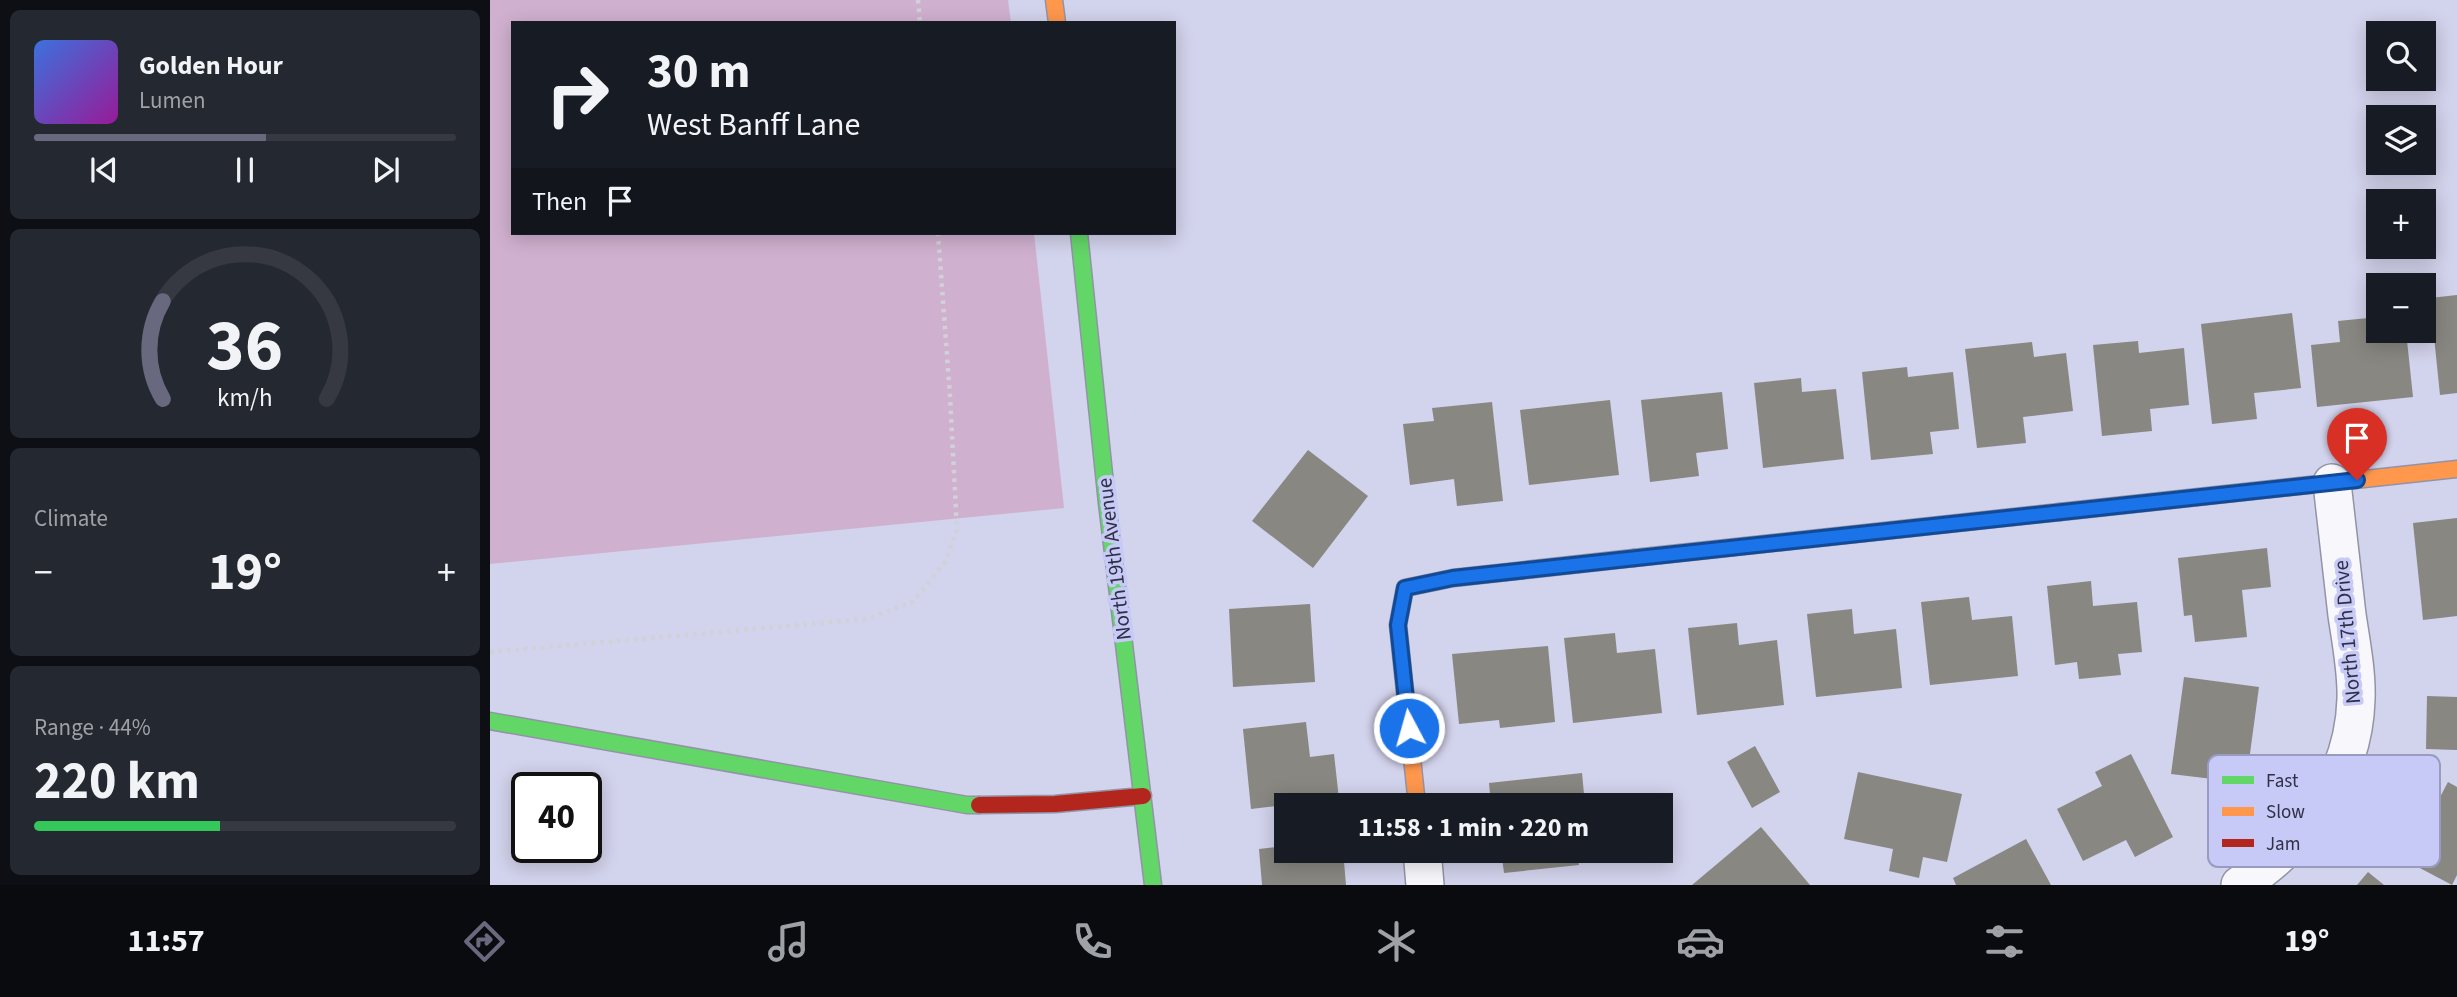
<!DOCTYPE html>
<meta charset="utf-8">
<style>
:root{--surface:#171b24;--page:#242831;--text:#f1f3f6;--muted:#9ea1a6;--line:#363941;--accent:#68697f}
body{margin:0;font-family:"Source Sans 3",sans-serif;background:var(--page);color:var(--text);height:100vh;display:flex;flex-direction:column;font-size:26px;white-space:nowrap}
*{box-sizing:border-box;margin:0}
p{font-size:23px;color:var(--muted)}
.icon{flex:none;width:38px;height:38px;fill:none;stroke:currentColor;stroke-width:2;stroke-linecap:round;stroke-linejoin:round}
.map{position:relative;flex:1;overflow:hidden}
.sheet{display:flex;flex-direction:column;gap:10px;padding:10px;background:#0d0f14;width:490px}
.sheet>*{flex:none}
.guide{position:absolute;left:21px;top:21px;width:665px;height:214px;border-radius:0px;box-shadow:0 4px 18px #0003;background:#171b24;color:var(--text);overflow:hidden}
.fabs{position:absolute;left:1876px;top:21px;display:grid;gap:14px}
.fabs a{display:grid;place-items:center;width:70px;height:70px;border-radius:0px;background:var(--surface);box-shadow:0 4px 18px #0003;font-size:35px}
.speed{position:absolute;left:21px;top:772px;display:flex;gap:14px;font-size:35px;font-weight:700;text-align:center}
.speed>*{display:grid;place-content:center;width:91px;height:91px;border-radius:50%;background:var(--surface);box-shadow:0 4px 18px #0003;line-height:1}
.speed .limit{border:4px solid #111;border-radius:10px;background:#fff;color:#111}
.pin{position:absolute;display:grid;place-items:center;width:60px;height:60px;color:#fff;margin:-72px -30px;border-radius:50% 50% 50% 0;rotate:-45deg;box-shadow:0 0 7px #0007}
.pin .icon{rotate:45deg}
.me{position:absolute;width:77px;margin:-38px;rotate:354deg;stroke-linejoin:round;filter:drop-shadow(0 0 5px #0008)}
.turn{display:flex;align-items:center;gap:24px;height:147px;padding:0 21px;font-size:32px}
.turn .icon{width:91px;height:91px;stroke-width:2.5}
.turn b{display:block;font-size:49px;line-height:60px}
.then{display:flex;align-items:center;height:66px;padding:0 21px;background:#0003;gap:14px;font-size:26px}
.big{font-size:52px;font-weight:700;line-height:1.1}
.sheet .tile{flex:1;display:flex;flex-direction:column;justify-content:center;gap:10px;min-width:0;padding:0 24px;border-radius:10px;background:var(--page)}
.sheet .dial{align-items:center;gap:0}
.dial svg{height:182px;overflow:visible;fill:none;stroke:var(--line);stroke-width:7;stroke-linecap:round;text-anchor:middle}
.dial text{fill:var(--text);stroke:none}
.song{display:flex;align-items:center;gap:21px}
.cover{width:84px;height:84px;border-radius:10px;background:linear-gradient(135deg,hsl(220 70% 55%),hsl(300 70% 35%))}
.played{height:7px;border-radius:4px;background:linear-gradient(90deg,var(--accent) 55%,var(--line) 55%)}
.keys{display:flex;justify-content:space-around;direction:ltr}
.heat{display:flex;justify-content:space-between;align-items:center;font-size:38px;direction:ltr}
.charge{height:10px;border-radius:5px;background:linear-gradient(90deg,#34c759 44%,var(--line) 0)}
.trip{position:absolute;left:784px;top:793px;width:399px;height:70px;border-radius:0px;background:var(--surface);box-shadow:0 4px 18px #0003;font-weight:700;line-height:70px;text-align:center}
.tabs{display:flex;height:112px;justify-content:space-around;align-items:center;background:#090b0e;color:var(--muted)}
.tabs .icon{width:49px;height:49px}
.tabs .selected{color:var(--accent)}
.tabs b{font-size:32px;color:var(--text)}
main{display:flex;flex:1;min-height:0}
.map>svg:first-child{display:block}
.green{fill:#d0b0cf}
.building{fill:#888782}
.lines{fill:none;stroke-linecap:round;stroke-linejoin:round}
.street-casing{stroke:#9293a7;stroke-width:40}
.fast-casing{stroke:#9293a7;stroke-width:19}
.slow-casing{stroke:#9293a7;stroke-width:19}
.jam-casing{stroke:#9293a7;stroke-width:19}
.path{stroke:#d1d1d8;stroke-width:4.5;stroke-dasharray:3.5 5;stroke-linecap:butt}
.street{stroke:#f8f8fc;stroke-width:37}
.fast{stroke:#63d668;stroke-width:16}
.slow{stroke:#ff974d;stroke-width:16}
.jam{stroke:#b3261e;stroke-width:16}
.route-casing{stroke:#114b97;stroke-width:18}
.route{stroke:#1a73e8;stroke-width:12}
.labels{text-anchor:middle;dominant-baseline:central;stroke-width:7;stroke-linejoin:round;paint-order:stroke}
.street-label{font-size:21px;fill:#2f3045;stroke:#c7c9f6}
.key{fill:#c7c9f6;stroke:#999bc1;stroke-width:2}
.key-label{font-size:19px;fill:#2f3045}
</style>
<main>
<section class="sheet">
<div class="tile">
<div class="song"><i class="cover"></i><div><b>Golden Hour</b><p>Lumen</p></div></div>
<div class="played"></div>
<div class="keys"><svg class="icon" aria-label="previous" viewBox="0 0 24 24"><path d="M18 5L8 12l10 7zM5 5v14"/></svg><svg class="icon" aria-label="pause" viewBox="0 0 24 24"><path d="M8 5v14M16 5v14"/></svg><svg class="icon" aria-label="next" viewBox="0 0 24 24"><path d="M6 5l10 7-10 7zM19 5v14"/></svg></div>
</div>
<div class="tile dial"><svg viewBox="0 0 100 80">
<path d="M14 69A42 42 0 1 1 86 69"/>
<path d="M14 69A42 42 0 0 1 14 26" stroke="#68697f"/>
<text x="50" y="56" font-size="32" font-weight="700">36</text>
<text x="50" y="72" font-size="11">km/h</text>
</svg></div>
<div class="tile"><p>Climate</p>
<div class="heat"><a>−</a><b class="big">19°</b><a>+</a></div>
</div>
<div class="tile"><p>Range · 44%</p><b class="big">220 km</b><div class="charge"></div></div>
</section>
<div class="map">
<svg width="1967" height="885" viewBox="0 0 1967 885">
<rect width="100%" height="100%" fill="#d2d3ec"/>
<path class="green" d="M0,0h518l3,23h-498v210h521l30,275 -574,56z"/>
<g class="building">
<path d="M1967,295v98l-17,2 -10,-97z"/>
<path d="M1802,313l9,75 -47,5 3,26 -45,5 -11,-100z"/>
<path d="M1888,317v14h28l7,66 -96,10 -6,-62 29,-3 -2,-21z"/>
<path d="M1648,341l1,12 45,-5 5,57 -39,4 2,22 -50,5 -9,-91z"/>
<path d="M1542,342l2,15 32,-4 7,58 -50,6 3,26 -49,5 -12,-99z"/>
<path d="M1417,367l1,10 45,-5 6,57 -29,3 3,22 -62,6 -9,-88z"/>
<path d="M1311,378l1,14 34,-3 8,70 -81,9 -9,-85z"/>
<path d="M1232,392l6,57 -32,4 3,23 -49,6 -9,-82z"/>
<path d="M1120,400l9,75 -90,10 -9,-75z"/>
<path d="M1002,402l11,99 -46,5 -3,-27 -44,6 -7,-61 31,-3 -2,-13z"/>
<path d="M818,450l60,46 -55,72 -61,-47z"/>
<path d="M1967,518v98l-34,4 -10,-97z"/>
<path d="M1777,548l4,39 -29,3 5,47 -52,5 -3,-27 -8,1 -6,-58z"/>
<path d="M1601,581l2,25 44,-4 5,50 -24,2 3,21 -42,4 -2,-17 -22,3 -8,-79z"/>
<path d="M1479,597l3,23 40,-4 6,60 -88,9 -9,-83z"/>
<path d="M820,604l5,78 -82,5 -4,-78z"/>
<path d="M1362,609l2,25 42,-5 6,59 -86,9 -9,-83z"/>
<path d="M1247,623l2,22 38,-5 7,65 -87,10 -9,-87z"/>
<path d="M1125,633l2,20 38,-4 7,64 -89,10 -9,-85z"/>
<path d="M1058,646l7,76 -55,6 -1,-8 -40,4 -7,-70z"/>
<path d="M1694,677l75,10 -13,96 -75,-9z"/>
<path d="M1937,696l30,1v53l-31,-1z"/>
<path d="M816,722l4,35 24,-3 5,45 -88,10 -8,-80z"/>
<path d="M1265,746l25,46 -28,16 -25,-46z"/>
<path d="M1641,754l42,83 -38,20 -9,-17 -43,21 -26,-52 45,-23 -7,-14z"/>
<path d="M1368,772l104,22 -15,68 -24,-5 -4,21 -30,-7 4,-22 -49,-10z"/>
<path d="M1092,773l3,32h-94l-2,-22z"/>
<path d="M1958,782l9,5v88l-5,10 -68,-36 22,-41 22,12z"/>
<path d="M1271,827l49,58h-118z"/>
<path d="M1536,839l25,46h-95l-3,-7z"/>
<path d="M796,846v4h57l3,35h-84l-3,-36z"/>
<path d="M1011,850h76l2,15 -75,8z"/>
<path d="M1878,872l16,13h-27z"/>
</g>
<g class="lines">
<defs>
<g id="street">
<path d="M932,850l3,35"/>
<path d="M1750,885c64,-42 114,-106 116,-186 1,-27 -5,-57 -9,-84 -5,-44 -10,-88 -15,-132"/>
</g>
<g id="fast">
<path d="M589,233l28,270 46,382"/>
<path d="M1144,558l426,-46"/>
<path d="M0,721l477,84h12"/>
</g>
<g id="slow">
<path d="M564,0l3,23"/>
<path d="M1570,512l397,-43"/>
<path d="M927,805l-19,-180 7,-37 48,-10 181,-20"/>
</g>
<path id="jam" d="M489,805l76,-1 88,-8"/>
</defs>
<use href="#street" class="street-casing"/>
<use href="#fast" class="fast-casing"/>
<use href="#slow" class="slow-casing"/>
<use href="#jam" class="jam-casing"/>
<g class="path">
<path d="M428,0l2,23"/>
<path d="M0,652l377,-33 46,-17 32,-40 12,-32 -7,-134 -12,-163"/>
</g>
<use href="#street" class="street"/>
<use href="#fast" class="fast"/>
<use href="#slow" class="slow"/>
<use href="#jam" class="jam"/>
</g>
<g class="lines">
<defs>
<path id="route" d="M919,728l-11,-103 7,-37 48,-10 904,-98"/>
</defs>
<use href="#route" class="route-casing"/>
<use href="#route" class="route"/>
</g>
<g class="labels">
<g class="street-label">
<text transform="translate(624 559) rotate(-97)">North 19th Avenue</text>
<text transform="translate(1857 632) rotate(-95)">North 17th Drive</text>
</g>
</g>
<rect x="1718" y="755" width="232" height="112" rx="10" class="key"/>
<rect x="1732" y="776" width="32" height="8" fill="#63d668"/>
<rect x="1732" y="807" width="32" height="9" fill="#ff974d"/>
<rect x="1732" y="839" width="32" height="8" fill="#b3261e"/>
<g class="key-label">
<text x="1776" y="787">Fast</text>
<text x="1776" y="818">Slow</text>
<text x="1776" y="850">Jam</text>
</g>
</svg>
<div class="fabs">
<a><svg class="icon" aria-label="search" viewBox="0 0 24 24"><circle cx="10" cy="10" r="6"/><path d="M15 15l6 6"/></svg></a>
<a><svg class="icon" aria-label="layers" viewBox="0 0 24 24"><path d="M12 4l9 5-9 5-9-5zM3 14l9 5 9-5"/></svg></a>
<a>+</a>
<a>−</a>
</div>
<div class="speed"><div class="limit">40</div></div>
<div class="pin" style="left:1867px;top:480px;background:#d93025"><svg class="icon" aria-label="arrive" viewBox="0 0 24 24"><path d="M6 21V4h12l-3 4 3 4H6"/></svg></div>
<svg class="me" style="left:919px;top:728px" viewBox="-20 -20 40 40"><circle r="17" fill="#1a73e8" stroke="#fff" stroke-width="3"/><path d="M0-11L8 9 0 5-8 9z" fill="#fff"/></svg>
<div class="trip">11:58 · 1 min · 220 m</div>
<div class="guide">
<div class="turn"><svg class="icon" aria-label="right" viewBox="0 0 24 24"><path d="M7 20v-9h11M14 6l5 5-5 5"/></svg><div><b>30 m</b>West Banff Lane</div></div>
<div class="then">Then<svg class="icon" aria-label="arrive" viewBox="0 0 24 24"><path d="M6 21V4h12l-3 4 3 4H6"/></svg></div>
</div>
</div>
</main>
<nav class="tabs">
<b>11:57</b>
<svg class="icon selected" aria-label="directions" viewBox="0 0 24 24"><path d="M12 3l9 9-9 9-9-9zM9 14v-3h6M13 9l2 2-2 2"/></svg>
<svg class="icon" aria-label="music" viewBox="0 0 24 24"><path d="M9 18V5l10-2v13"/><circle cx="6" cy="18" r="3"/><circle cx="16" cy="16" r="3"/></svg>
<svg class="icon" aria-label="phone" viewBox="0 0 24 24"><path d="M5 4h4l2 5-3 2q2 4 5 5l2-3 5 2v4C11 20 4 13 5 4z"/></svg>
<svg class="icon" aria-label="climate" viewBox="0 0 24 24"><path d="M12 3v18M4 7l16 10M4 17L20 7"/></svg>
<svg class="icon" aria-label="car" viewBox="0 0 24 24"><path d="M5 17H2v-5l4-1 3-4h7l3 4 3 1v5h-3M9 17h6M6 11h13"/><circle cx="7" cy="17" r="2"/><circle cx="17" cy="17" r="2"/></svg>
<svg class="icon" aria-label="filters" viewBox="0 0 24 24"><path d="M4 7h16M4 17h16"/><circle cx="9" cy="7" r="2"/><circle cx="15" cy="17" r="2"/></svg>
<b>19°</b>
</nav>
